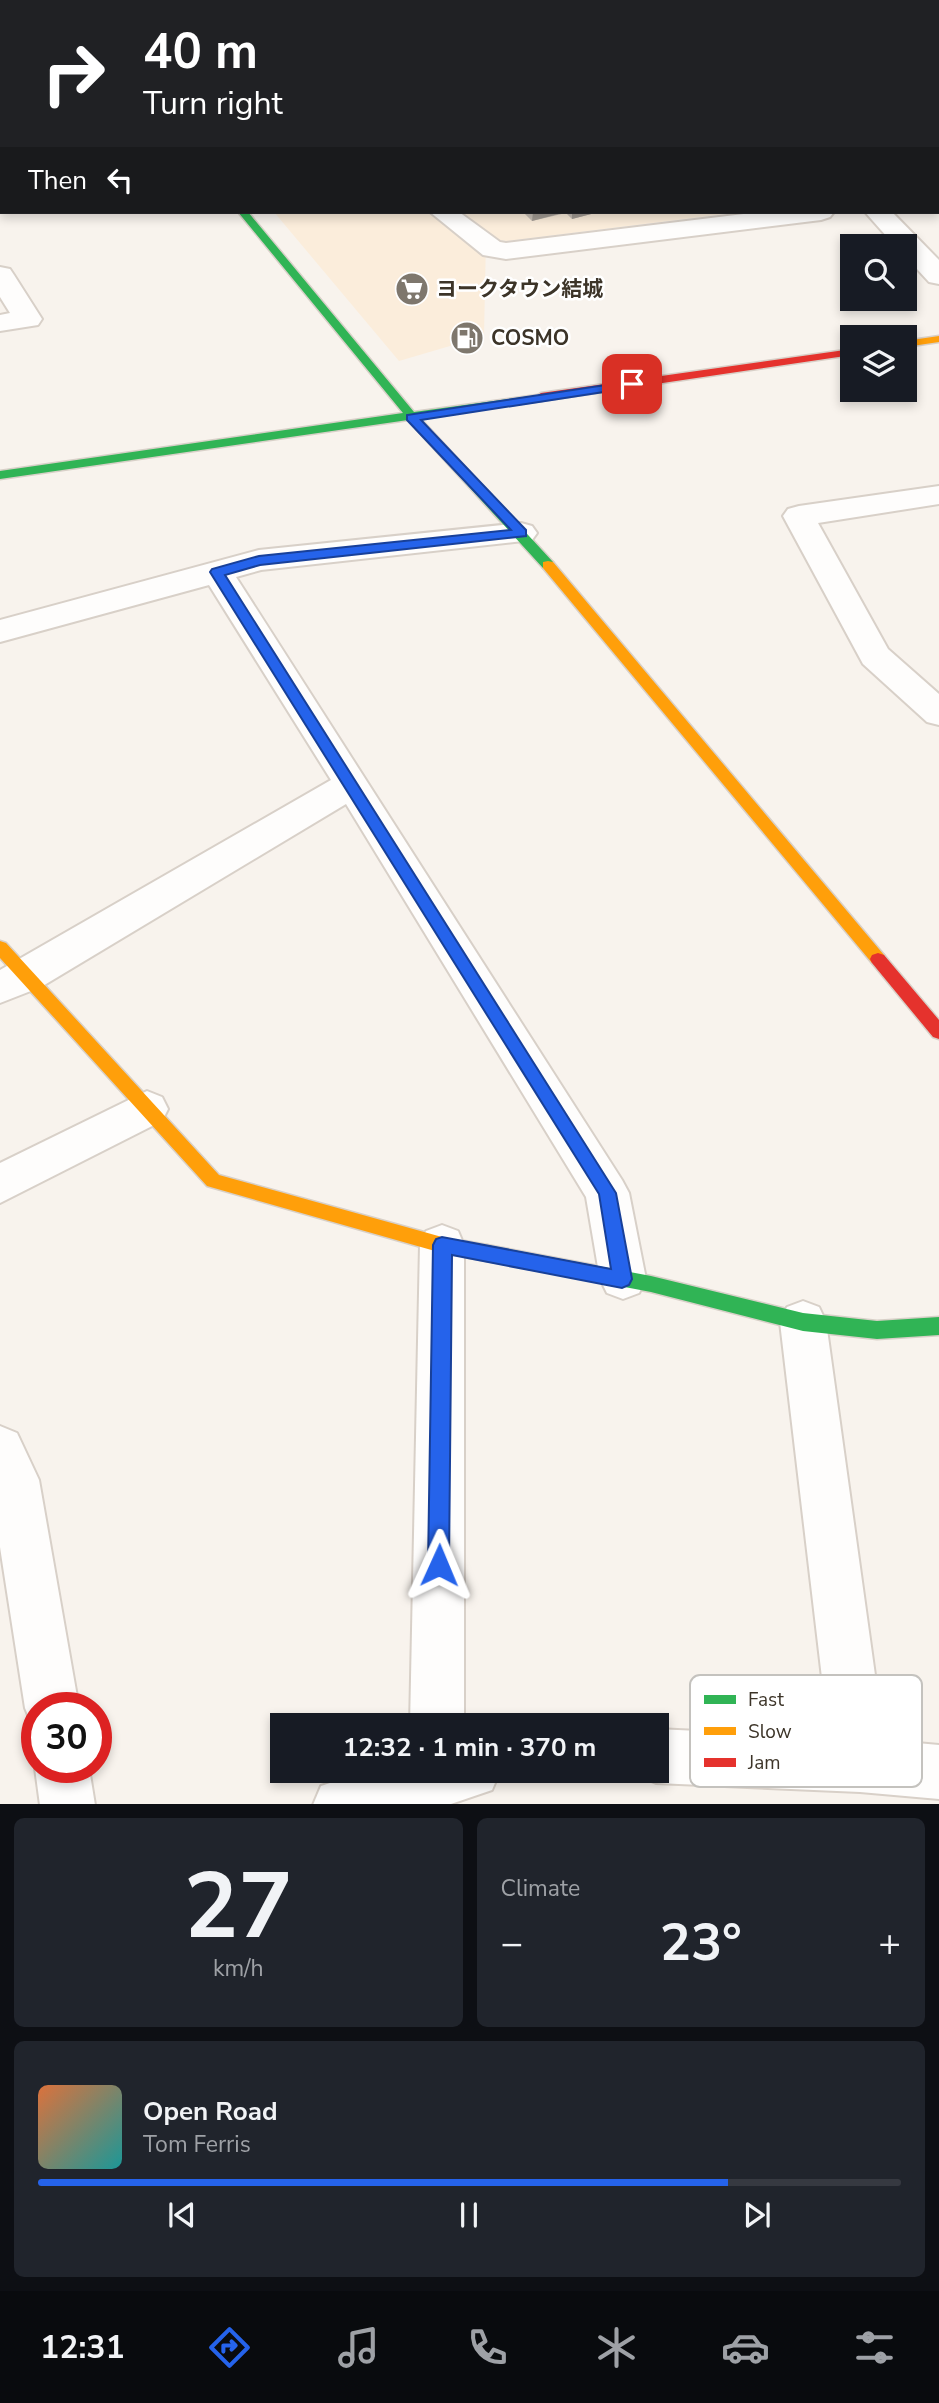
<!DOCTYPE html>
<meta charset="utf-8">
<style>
:root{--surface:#171b24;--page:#20242c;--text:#f1f3f6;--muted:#9ea1a6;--line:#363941;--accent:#2563eb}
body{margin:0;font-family:"Nunito Sans","Noto Sans JP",sans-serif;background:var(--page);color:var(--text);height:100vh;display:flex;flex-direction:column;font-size:26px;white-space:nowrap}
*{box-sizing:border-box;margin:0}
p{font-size:23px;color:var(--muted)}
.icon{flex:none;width:38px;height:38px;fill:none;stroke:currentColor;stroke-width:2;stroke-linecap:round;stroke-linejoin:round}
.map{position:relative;height:1804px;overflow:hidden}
.sheet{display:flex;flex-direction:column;gap:14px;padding:14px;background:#0d0f14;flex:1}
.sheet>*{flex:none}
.hud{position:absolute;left:0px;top:0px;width:940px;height:214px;box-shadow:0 4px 10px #0003;background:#202124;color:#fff;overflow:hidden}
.buttons{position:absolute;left:840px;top:234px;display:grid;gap:14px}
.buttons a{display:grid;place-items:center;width:77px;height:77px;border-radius:0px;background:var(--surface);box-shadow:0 4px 10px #0003;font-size:35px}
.speed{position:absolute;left:21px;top:1692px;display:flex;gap:14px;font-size:35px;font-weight:700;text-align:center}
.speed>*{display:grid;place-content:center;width:91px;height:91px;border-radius:50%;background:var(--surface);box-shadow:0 4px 10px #0003;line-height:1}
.speed .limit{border:10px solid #d22;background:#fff;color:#111}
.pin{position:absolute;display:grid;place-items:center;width:60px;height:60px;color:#fff;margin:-30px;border-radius:14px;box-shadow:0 4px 10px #0006}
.me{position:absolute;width:77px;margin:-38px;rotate:1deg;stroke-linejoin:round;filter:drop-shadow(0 0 5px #0008)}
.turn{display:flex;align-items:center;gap:24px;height:147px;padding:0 28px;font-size:32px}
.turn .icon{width:91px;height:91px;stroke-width:2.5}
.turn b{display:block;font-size:49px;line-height:60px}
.then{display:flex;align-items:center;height:66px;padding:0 28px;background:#0003;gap:14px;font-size:26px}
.big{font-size:52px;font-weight:700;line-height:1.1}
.sheet .tile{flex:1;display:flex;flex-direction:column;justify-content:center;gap:10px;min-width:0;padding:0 24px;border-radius:10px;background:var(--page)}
.sheet .dial{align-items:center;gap:0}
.dial b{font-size:91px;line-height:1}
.song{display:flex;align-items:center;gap:21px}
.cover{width:84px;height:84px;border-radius:10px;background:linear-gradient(135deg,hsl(20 70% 55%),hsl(180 70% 35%))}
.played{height:7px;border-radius:4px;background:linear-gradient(90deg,var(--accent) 80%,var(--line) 80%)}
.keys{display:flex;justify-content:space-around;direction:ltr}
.heat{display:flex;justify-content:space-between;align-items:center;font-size:38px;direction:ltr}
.sheet .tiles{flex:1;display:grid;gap:14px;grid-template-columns:1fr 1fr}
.tile:last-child{grid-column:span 2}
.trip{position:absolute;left:270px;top:1713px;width:399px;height:70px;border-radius:0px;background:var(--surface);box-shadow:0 4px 10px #0003;font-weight:700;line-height:70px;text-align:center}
.tabs{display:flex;height:112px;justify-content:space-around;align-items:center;background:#090b0e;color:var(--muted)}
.tabs .icon{width:49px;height:49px}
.tabs .selected{color:var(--accent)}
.tabs b{font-size:32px;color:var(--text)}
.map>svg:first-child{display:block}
.built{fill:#fbeddb}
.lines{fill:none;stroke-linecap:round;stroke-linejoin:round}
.lane-casing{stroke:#d8d0c8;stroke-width:4}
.street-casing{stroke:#d8d0c8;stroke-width:4}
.fast-casing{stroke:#d8d0c8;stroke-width:3}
.slow-casing{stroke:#d8d0c8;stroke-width:3}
.jam-casing{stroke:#d8d0c8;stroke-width:3}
.path{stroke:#dddbd9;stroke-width:2.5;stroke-dasharray:1 3.5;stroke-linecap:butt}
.lane{fill:#fefdfc;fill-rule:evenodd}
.street{fill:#fefdfc;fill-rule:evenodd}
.fast{fill:#30b455;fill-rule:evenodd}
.slow{fill:#ff9f0a;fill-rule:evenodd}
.jam{fill:#e5322d;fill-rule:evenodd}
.wall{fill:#c7bfb5}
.shaded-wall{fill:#a29b93}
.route{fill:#2563eb;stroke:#184099;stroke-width:2}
.labels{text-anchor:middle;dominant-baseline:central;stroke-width:5;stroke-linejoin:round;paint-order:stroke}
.far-poi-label{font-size:21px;font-weight:bold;fill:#3c3428;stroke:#fff;text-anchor:start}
.key{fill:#fff;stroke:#c4c2be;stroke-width:2}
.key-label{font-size:19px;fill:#3c3428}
</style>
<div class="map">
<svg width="939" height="1805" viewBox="0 0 939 1805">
<rect width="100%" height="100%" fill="#f8f3ed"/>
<g class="built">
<path d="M97,0h737l-1,2z"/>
<path d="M274,212h467l-233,29 -22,-2 -2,97 -85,25z"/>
</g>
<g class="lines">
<defs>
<g id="lane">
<path d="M319,0h18l-19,2z"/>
<path d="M656,0h22l-23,2z"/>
<path d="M915,0h19l1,2h-18z"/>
</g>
<g id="street">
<path d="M844,0h23l-24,2z"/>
<rect x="938" y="93" width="1" height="14"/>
<rect x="0" y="137" width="2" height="14"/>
<rect x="938" y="180" width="1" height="16"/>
<path d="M430,212h29l41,30 6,1 254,-31h74l-4,5 -9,3 -315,39 -23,-4z"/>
<path d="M865,212h27l47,48v24l-10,-2 -24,-26v-9h-9z"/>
<path d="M0,267l10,2 4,6 28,44 -4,6 -38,6v-16l10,-2 -10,-16z"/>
<path d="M939,486v18l-121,19 70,126 51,45v31l-12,-3 -64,-58 -80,-148 5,-7 11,-3z"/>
<path d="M521,523l11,3 5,7 -5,7 -271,30 -25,7 386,603 7,13 17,86 -7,14 -16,6 -16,-6 -7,-14 -14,-82 -240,-393 -305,183 -41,16v-33l331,-190 -122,-195 -209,57v-22l259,-70z"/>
<path d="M147,1091l15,6 6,12 -6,12 -162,82v-40z"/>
<path d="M442,1225l16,6 6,14v481h-54l10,-481 6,-14z"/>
<path d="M803,1301l16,6 7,15 58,418 55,5v54l-79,-7 -204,-9 -19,-8 -2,-4h21v-42l173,8 -49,-415 7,-15z"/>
<path d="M0,1426l17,7 22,47 40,228h-42v20l-4,-1 -8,-19 -25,-161z"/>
<path d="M37,1763v5h52l6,37h-55l-5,-37z"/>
<path d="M366,1771h134l-8,19 -44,15h-135l8,-19z"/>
</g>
<g id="fast">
<path d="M238,212h10l166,200 131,-18v6l-4,1 -121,17 133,144v6h-10l-135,-148 -408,59v-8l403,-58z"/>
<path d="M487,1245l164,31 152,37 74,8 62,-4v18l-62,4 -74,-8 -152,-39 -164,-31 -6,-2 -3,-6 3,-6z"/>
</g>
<g id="slow">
<path d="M939,336v6l-34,5v-6z"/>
<path d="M548,561l5,1 331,393 2,4 -2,4h-12l-329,-395v-6z"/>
<path d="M0,941l6,2 213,232 223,62 45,8 6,2 3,6 -3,6 -6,2 -45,-8 -235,-67 -207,-228z"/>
</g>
<g id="jam">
<path d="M66,0h10v2h-9z"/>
<path d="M852,349v6l-311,46 -6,-4 6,-4z"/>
<path d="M878,953l6,2 55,65v19l-6,-2 -61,-74 -2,-4 2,-4z"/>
</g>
</defs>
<use href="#lane" class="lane-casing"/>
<use href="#street" class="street-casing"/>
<use href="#fast" class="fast-casing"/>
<use href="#slow" class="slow-casing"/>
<use href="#jam" class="jam-casing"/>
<path class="path" d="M452,0l2,2"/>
<use href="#lane" class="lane"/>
<use href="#street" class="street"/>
<use href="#fast" class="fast"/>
<use href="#slow" class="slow"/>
<use href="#jam" class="jam"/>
</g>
<path class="wall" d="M523,212h76l-27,7 -6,-6 -34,8z"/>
<g class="shaded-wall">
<path d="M533,212h33l-34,9z"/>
<path d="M572,212h27l-27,7z"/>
</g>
<path class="route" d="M632,381l6,3 -2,3 -215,33 105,110v6l-266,29 -35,10 391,618 16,86 -3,6 -7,3 -170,-33 -3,310 -3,8 -7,3 -8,-3 -3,-8 5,-320 3,-6 6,-2 169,32 -12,-75 -389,-622 2,-3 47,-13 252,-26 -104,-110v-5z"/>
<defs>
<symbol id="supermarket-disc" viewBox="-11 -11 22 22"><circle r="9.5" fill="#7e776d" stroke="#fff"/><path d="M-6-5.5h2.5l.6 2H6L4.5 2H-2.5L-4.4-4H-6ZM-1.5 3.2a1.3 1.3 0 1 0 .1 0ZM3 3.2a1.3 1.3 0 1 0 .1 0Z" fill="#fff"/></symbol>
<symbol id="fuel-disc" viewBox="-11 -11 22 22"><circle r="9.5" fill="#7e776d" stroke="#fff"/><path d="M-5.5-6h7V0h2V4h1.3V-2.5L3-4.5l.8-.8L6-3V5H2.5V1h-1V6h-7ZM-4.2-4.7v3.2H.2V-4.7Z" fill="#fff"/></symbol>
</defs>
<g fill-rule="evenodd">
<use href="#supermarket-disc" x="393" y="270" width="38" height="38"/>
<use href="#fuel-disc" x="448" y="319" width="38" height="38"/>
</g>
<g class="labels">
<g class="far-poi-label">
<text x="436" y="289">ヨークタウン結城</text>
<text x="491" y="338">COSMO</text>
</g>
</g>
<rect x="690" y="1675" width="232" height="112" rx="10" class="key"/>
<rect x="704" y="1695" width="32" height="9" fill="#30b455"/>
<rect x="704" y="1727" width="32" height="8" fill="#ff9f0a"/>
<rect x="704" y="1758" width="32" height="9" fill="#e5322d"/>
<g class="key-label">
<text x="748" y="1706">Fast</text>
<text x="748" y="1738">Slow</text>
<text x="748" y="1769">Jam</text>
</g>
</svg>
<div class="buttons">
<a><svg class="icon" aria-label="search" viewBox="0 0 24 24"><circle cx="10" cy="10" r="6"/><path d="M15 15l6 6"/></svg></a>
<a><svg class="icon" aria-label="layers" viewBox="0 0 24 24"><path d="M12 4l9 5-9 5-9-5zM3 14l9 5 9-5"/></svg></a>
</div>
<div class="speed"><div class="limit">30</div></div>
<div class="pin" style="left:632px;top:384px;background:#d93025"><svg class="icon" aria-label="arrive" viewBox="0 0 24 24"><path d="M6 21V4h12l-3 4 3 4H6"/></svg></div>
<svg class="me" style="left:439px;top:1565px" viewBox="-20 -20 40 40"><path d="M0-17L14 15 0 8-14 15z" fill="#2563eb" stroke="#fff" stroke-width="4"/></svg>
<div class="trip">12:32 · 1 min · 370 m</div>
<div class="hud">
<div class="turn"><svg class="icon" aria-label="right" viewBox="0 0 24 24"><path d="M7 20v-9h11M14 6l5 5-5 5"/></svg><div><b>40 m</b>Turn right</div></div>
<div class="then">Then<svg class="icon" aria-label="left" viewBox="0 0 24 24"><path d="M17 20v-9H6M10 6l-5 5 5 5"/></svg></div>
</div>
</div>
<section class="sheet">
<div class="tiles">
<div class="tile dial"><b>27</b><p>km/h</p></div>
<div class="tile"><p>Climate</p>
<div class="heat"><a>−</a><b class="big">23°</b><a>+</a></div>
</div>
<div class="tile">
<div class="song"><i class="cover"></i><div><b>Open Road</b><p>Tom Ferris</p></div></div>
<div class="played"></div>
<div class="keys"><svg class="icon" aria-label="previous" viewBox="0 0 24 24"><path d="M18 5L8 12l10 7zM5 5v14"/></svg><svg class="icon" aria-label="pause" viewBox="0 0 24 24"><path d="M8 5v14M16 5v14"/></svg><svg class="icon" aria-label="next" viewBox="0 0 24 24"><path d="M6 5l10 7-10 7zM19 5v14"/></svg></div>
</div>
</div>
</section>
<nav class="tabs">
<b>12:31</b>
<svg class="icon selected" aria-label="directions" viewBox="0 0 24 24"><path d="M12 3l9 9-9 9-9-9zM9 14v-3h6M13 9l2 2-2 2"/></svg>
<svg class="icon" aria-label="music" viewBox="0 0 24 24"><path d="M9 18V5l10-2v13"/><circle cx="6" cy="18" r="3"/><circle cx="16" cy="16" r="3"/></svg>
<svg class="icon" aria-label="phone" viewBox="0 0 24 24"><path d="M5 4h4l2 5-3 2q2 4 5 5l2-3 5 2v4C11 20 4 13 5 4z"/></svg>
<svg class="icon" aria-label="climate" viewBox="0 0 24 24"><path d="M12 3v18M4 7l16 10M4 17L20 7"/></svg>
<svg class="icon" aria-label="car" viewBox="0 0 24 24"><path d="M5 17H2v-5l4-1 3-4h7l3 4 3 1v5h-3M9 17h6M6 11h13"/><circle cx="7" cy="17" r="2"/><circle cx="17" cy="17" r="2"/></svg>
<svg class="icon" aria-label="filters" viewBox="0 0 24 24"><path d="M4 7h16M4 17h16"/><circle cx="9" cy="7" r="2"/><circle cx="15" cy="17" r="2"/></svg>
</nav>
